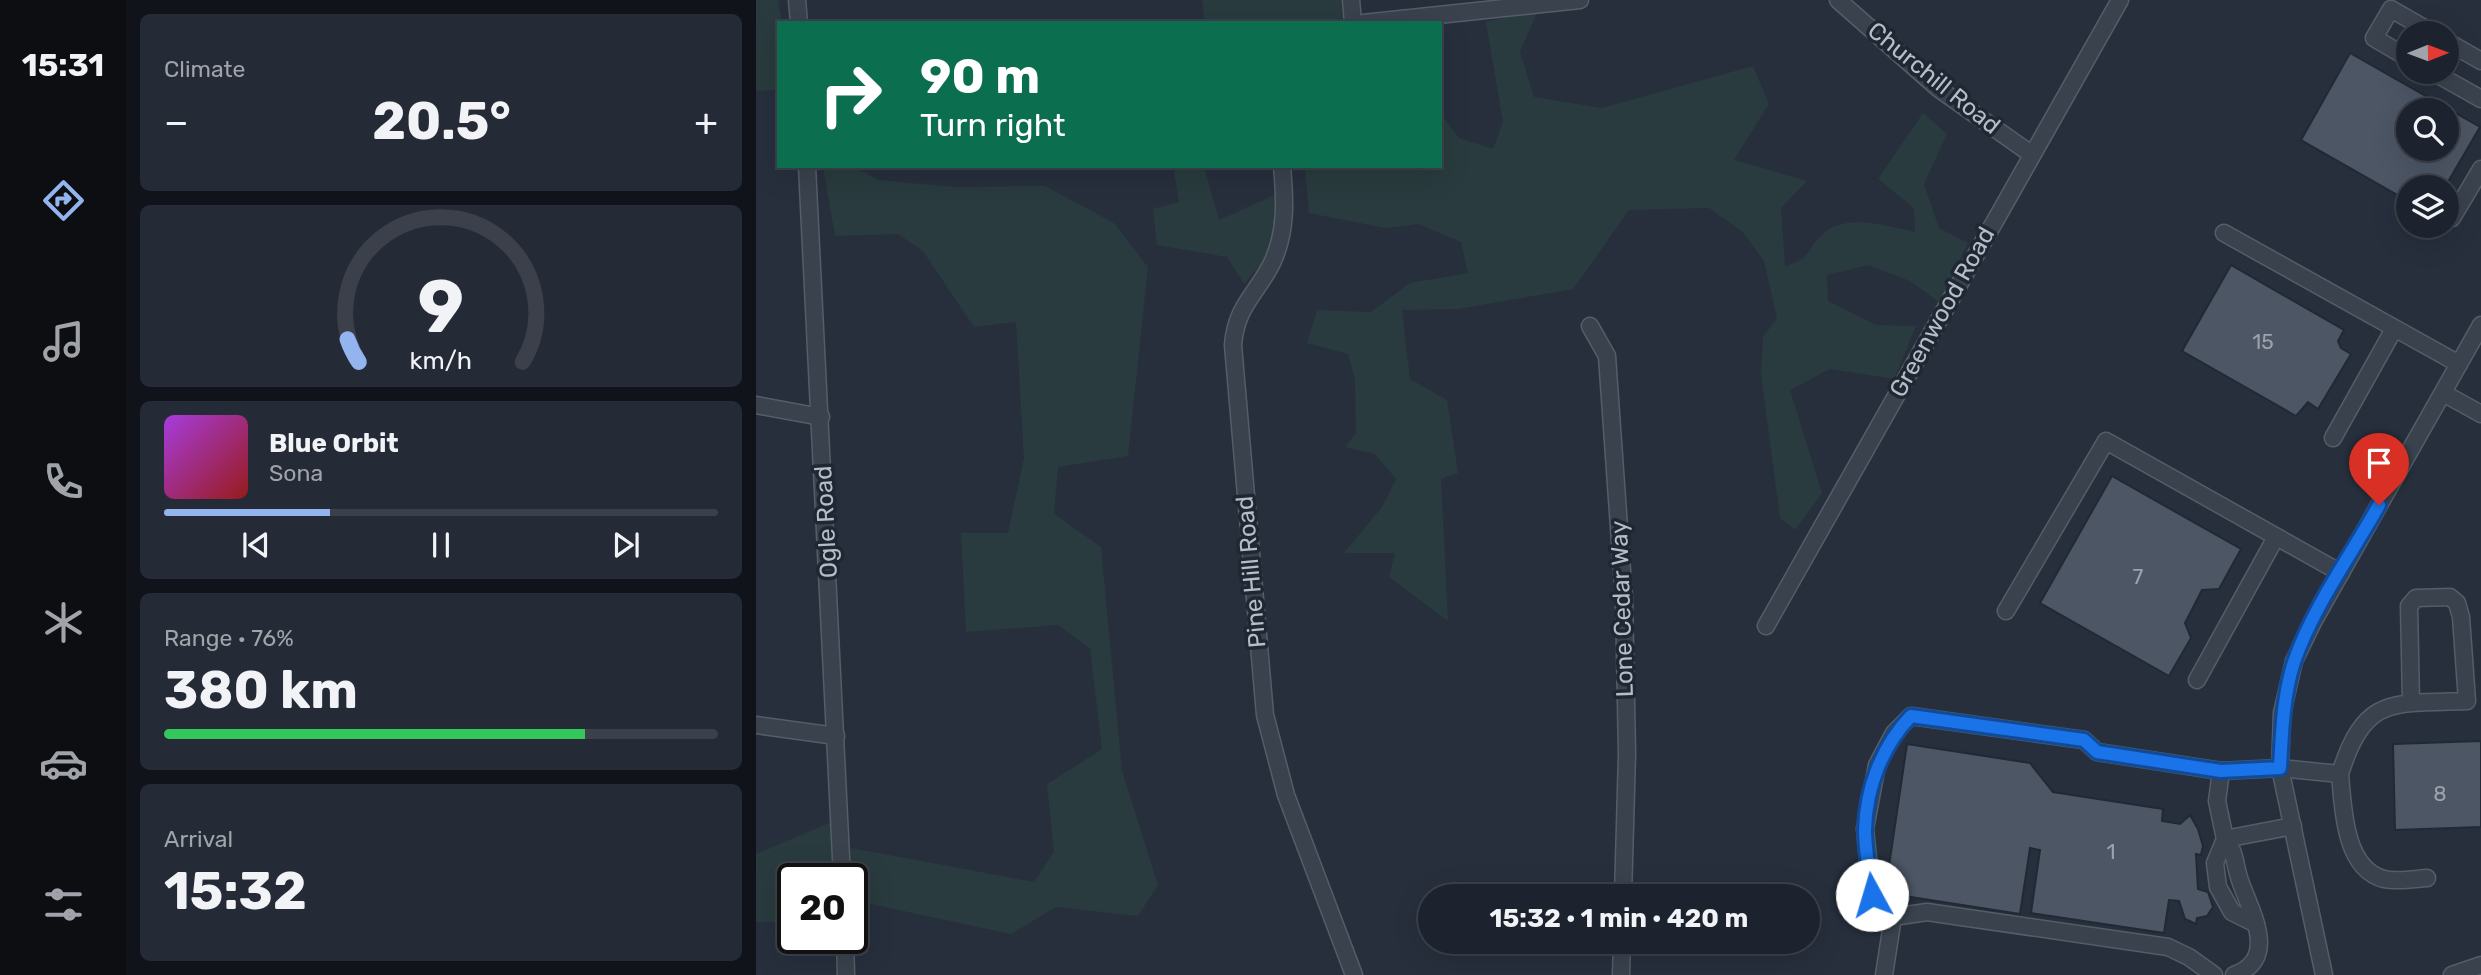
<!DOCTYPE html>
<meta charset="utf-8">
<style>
:root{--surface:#1d232e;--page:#252b36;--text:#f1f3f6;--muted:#a0a4aa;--line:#3b404a;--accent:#94b4ef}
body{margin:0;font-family:Rubik,sans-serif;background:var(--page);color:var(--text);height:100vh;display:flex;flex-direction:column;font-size:26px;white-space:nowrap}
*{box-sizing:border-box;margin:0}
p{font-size:23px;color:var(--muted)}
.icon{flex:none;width:38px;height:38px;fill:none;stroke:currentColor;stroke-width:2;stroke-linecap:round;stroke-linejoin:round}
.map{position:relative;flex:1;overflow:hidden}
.panel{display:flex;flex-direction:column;gap:14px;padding:14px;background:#101319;width:630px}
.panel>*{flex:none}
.top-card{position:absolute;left:21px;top:21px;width:665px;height:147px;border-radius:0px;box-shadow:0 7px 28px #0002,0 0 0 2px var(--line);background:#0b6e4f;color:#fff;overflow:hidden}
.needle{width:46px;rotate:89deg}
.buttons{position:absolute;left:1640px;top:21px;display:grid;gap:14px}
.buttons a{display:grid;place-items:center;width:63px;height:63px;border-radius:50%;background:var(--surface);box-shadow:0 7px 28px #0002,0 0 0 2px var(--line);font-size:35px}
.speed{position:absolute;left:21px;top:863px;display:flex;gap:14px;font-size:35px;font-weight:700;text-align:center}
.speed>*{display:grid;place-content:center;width:91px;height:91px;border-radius:50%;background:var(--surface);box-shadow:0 7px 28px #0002,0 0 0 2px var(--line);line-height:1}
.speed .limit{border:4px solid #111;border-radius:10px;background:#fff;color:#111}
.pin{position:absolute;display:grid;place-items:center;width:60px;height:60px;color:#fff;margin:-72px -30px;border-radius:50% 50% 50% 0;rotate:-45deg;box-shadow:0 0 7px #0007}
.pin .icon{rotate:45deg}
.me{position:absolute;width:77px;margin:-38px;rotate:354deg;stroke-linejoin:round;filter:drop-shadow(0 0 5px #0008)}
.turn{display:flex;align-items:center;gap:24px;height:147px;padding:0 28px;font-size:32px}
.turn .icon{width:91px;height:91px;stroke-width:2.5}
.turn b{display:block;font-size:49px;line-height:60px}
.big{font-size:52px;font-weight:700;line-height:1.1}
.panel .widget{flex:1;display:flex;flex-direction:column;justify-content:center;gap:10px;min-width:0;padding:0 24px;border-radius:10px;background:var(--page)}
.panel .dial{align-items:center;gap:0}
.dial svg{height:182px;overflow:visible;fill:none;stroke:var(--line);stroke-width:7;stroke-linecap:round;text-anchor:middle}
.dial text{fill:var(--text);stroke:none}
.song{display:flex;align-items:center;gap:21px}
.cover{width:84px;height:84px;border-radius:10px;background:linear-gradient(135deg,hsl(280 70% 55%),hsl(0 70% 35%))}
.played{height:7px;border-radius:4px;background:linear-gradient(90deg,var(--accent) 30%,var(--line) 30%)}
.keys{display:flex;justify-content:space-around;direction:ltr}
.heat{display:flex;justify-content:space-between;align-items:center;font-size:38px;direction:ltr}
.charge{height:10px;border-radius:5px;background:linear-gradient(90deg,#34c759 76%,var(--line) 0)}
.trip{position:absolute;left:662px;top:884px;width:402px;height:70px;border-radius:35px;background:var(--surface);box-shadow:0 7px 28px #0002,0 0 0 2px var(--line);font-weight:700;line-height:70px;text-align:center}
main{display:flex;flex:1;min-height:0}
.tabs{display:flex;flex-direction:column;width:126px;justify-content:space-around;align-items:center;background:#0c0e12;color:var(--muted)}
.tabs .icon{width:49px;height:49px}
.tabs .active{color:var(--accent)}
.tabs b{font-size:32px;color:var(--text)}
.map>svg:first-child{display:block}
.green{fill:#293b3e}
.building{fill:#4d5665;stroke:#212934;stroke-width:2;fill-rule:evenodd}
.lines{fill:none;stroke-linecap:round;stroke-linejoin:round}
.minor-casing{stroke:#555d68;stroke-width:19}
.minor{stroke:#3a424d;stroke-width:16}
.route-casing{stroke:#114b97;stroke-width:18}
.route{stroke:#1a73e8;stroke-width:12}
.labels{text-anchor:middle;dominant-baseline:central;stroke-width:7;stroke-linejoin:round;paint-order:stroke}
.number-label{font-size:21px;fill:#9ca3af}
.street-label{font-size:24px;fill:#b7bdc8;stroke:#1f2732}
</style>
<main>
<nav class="tabs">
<b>15:31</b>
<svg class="icon active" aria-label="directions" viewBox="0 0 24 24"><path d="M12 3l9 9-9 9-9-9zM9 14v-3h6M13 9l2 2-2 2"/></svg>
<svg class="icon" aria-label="music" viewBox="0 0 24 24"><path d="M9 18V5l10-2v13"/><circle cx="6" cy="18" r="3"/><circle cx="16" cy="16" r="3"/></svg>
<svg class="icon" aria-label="phone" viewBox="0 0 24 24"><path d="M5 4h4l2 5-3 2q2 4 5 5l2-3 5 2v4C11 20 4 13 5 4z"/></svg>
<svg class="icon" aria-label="climate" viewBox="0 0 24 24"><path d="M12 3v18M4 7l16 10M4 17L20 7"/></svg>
<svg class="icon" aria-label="car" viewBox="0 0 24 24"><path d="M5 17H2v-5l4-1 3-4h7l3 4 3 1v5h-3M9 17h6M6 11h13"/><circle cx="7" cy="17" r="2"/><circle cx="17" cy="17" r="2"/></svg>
<svg class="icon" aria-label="filters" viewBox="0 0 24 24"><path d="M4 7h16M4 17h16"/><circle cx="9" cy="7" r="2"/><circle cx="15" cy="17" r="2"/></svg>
</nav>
<section class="panel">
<div class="widget"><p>Climate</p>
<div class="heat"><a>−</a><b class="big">20.5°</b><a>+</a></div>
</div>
<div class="widget dial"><svg viewBox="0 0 100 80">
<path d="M14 69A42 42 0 1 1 86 69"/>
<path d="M14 69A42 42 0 0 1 9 59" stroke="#94b4ef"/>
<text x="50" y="56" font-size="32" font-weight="700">9</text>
<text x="50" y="72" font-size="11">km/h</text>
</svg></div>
<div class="widget">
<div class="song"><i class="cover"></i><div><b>Blue Orbit</b><p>Sona</p></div></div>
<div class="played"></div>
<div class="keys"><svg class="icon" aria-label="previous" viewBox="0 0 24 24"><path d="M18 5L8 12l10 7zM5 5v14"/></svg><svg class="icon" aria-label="pause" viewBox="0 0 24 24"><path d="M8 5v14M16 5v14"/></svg><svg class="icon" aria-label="next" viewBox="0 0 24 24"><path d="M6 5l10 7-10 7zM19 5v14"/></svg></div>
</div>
<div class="widget"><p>Range · 76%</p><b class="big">380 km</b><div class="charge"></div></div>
<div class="widget"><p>Arrival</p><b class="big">15:32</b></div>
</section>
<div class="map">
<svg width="1725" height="975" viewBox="0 0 1725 975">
<rect width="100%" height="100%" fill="#272f3d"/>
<g class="green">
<path d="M0,0h22l4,23h-3v67l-23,1z"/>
<path d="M446,0h139l2,18 -42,5h-96z"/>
<path d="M782,10l-18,42 14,45 68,11 151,-42 16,38 -35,56 73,21 -26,27 4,58c30,-8 20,-19 40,-34 25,-19 63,-5 90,0l-1,-24 -36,-29 45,-66 24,21 -23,50 15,44 29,15 -29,59 -29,-21 -41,-16 -42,10 1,26 48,24 40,1 -22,53 -64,-10 -40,21 32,103 -27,37 -15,-12 -19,-144 2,-37 14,-19 -13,-57 -21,-29 -34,-24 -80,2 -56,79 -115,20 -56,1 8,69 37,21 11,73 -17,6 7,142 -59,-44 6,-24h-51l38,-46 14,-28 -21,-25 -30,-7 11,-14 -1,-54 -7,-25 -41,-11 10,-33 54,2 39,-29 58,-10 -7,-31 -43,-18 -33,4 -76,-15 -4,-47h135v-54l19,26 34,11 10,-27 -17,-100z"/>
<path d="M67,166h30l26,14 76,7 90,-1 69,37 34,44 -20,189 -70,11 -4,47 47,33 21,224 36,114 -20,31 -82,-9 -45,27 -159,-34v-22h-59v44h-37v-68l90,-38v31l188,35 20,-30 -7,-68 55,-35 -12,-101 -32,-23 -92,7 -5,-99h47l16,-75 -8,-136 -42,5 -51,-76 -25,-17 -63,2z"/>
<path d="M417,166h31l15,54 60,-27 -8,60 -27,31 -17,-27 -70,-12 -4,-36 26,-7z"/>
</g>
<g class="building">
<path d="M1594,53l130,74 -35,60h-37v14l-107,-61zM1652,110h38v39h-38z"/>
<path d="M1475,265l113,65 -6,11 3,7 10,6 -33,55 -10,-7 -12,14 -114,-65z"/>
<path d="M1356,476l129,73 -22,40 -17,1 -17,33 6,15 -22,38 -129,-73z"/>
<path d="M1725,741v86l-86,3 -2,-86z"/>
<path d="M1151,744l123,19 23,29 110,17 -1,12 18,3 10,-9 8,14 5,17 -2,9 -5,-1 2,35 10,3 5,15 -6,9 -10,2 -1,6 -11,-5 -6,-18 -10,-1 -5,33 -133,-20 9,-63 -10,-2 -10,66 -135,-21z"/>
</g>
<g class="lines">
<defs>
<g id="minor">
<path d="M41,0l2,23"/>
<path d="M595,0l2,23"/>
<path d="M1082,0l101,89 92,65"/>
<path d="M607,23l217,-23"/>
<path d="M1690,41l35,20"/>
<path d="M1652,58l-34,-20 17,-29 42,24"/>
<path d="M1677,72l48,27"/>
<path d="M51,166l35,712"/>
<path d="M526,166c3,34 5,65 -10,97 -16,32 -36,43 -39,82l32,370 21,80 68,180"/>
<path d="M1696,218l29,-49"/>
<path d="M1468,233l235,131"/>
<path d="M834,326l17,30 17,243 3,155 -4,142"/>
<path d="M1687,393l38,21"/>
<path d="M0,405l65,12"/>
<path d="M1577,438l61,-109"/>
<path d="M1250,611l100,-170 235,132"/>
<path d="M1010,626l354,-626"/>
<path d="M1441,680l79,-143"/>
<path d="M0,725l80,11"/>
<path d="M1465,771l-4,30 8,38 -10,24 3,24 14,25 24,12"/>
<path d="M1584,774c3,33 4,95 44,105 13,3 30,0 43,-1"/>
<path d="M1137,917l-21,-22 -7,-66 12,-64 17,-32 17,-17 173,24 13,12 124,19 59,-3 60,6c25,-80 53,-70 127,-73l-6,-84 -4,-14 -7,-6 -34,1 -7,8 2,97"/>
<path d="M1137,917l34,-5 241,35 21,10 25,18"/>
<path d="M89,938l1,37"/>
<path d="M865,975l1,-33"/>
<path d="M1128,975l9,-58"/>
<path d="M1478,975c49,-18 12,-70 4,-101 -4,-15 -3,-22 -13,-35l68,-13"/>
<path d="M1568,975l-44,-207 2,-55 12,-52 19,-39 168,-297"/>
<path d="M1696,975l29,-10"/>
</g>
</defs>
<use href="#minor" class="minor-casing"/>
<use href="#minor" class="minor"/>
</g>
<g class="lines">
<defs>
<path id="route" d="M1116,895c-2,-21 -7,-44 -7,-65 1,-42 17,-84 46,-114l173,24 13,12 124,19 59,-3c2,-36 3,-72 14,-106 19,-55 57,-107 85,-157"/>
</defs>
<use href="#route" class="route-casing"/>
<use href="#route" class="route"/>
</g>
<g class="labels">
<g class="number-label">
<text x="1507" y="341">15</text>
<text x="1382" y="576">7</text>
<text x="1684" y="793">8</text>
<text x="1355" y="851">1</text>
</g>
<g class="street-label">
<text transform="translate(1178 78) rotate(39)">Churchill Road</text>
<text transform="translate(1186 312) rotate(-61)">Greenwood Road</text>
<text transform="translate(70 522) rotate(-93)">Ogle Road</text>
<text transform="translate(495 572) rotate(-95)">Pine Hill Road</text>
<text transform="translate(866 609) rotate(-92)">Lone Cedar Way</text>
</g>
</g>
</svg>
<div class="buttons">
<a><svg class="needle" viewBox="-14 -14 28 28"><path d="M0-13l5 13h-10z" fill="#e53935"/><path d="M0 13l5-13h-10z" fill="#a0a4aa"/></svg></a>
<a><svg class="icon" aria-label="search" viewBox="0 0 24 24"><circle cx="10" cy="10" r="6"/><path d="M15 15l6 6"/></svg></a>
<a><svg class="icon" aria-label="layers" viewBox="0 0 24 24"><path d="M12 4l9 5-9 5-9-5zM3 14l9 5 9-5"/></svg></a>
</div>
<div class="speed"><div class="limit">20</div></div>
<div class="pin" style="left:1623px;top:505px;background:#d93025"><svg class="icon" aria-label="arrive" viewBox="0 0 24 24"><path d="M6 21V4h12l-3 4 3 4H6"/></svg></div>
<svg class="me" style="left:1116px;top:895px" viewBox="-20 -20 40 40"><circle r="19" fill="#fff"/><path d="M0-13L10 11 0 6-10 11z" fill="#1a73e8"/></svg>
<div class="trip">15:32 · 1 min · 420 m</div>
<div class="top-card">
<div class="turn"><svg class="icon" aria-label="right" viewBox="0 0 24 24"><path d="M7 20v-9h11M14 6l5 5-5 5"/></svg><div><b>90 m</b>Turn right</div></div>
</div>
</div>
</main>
